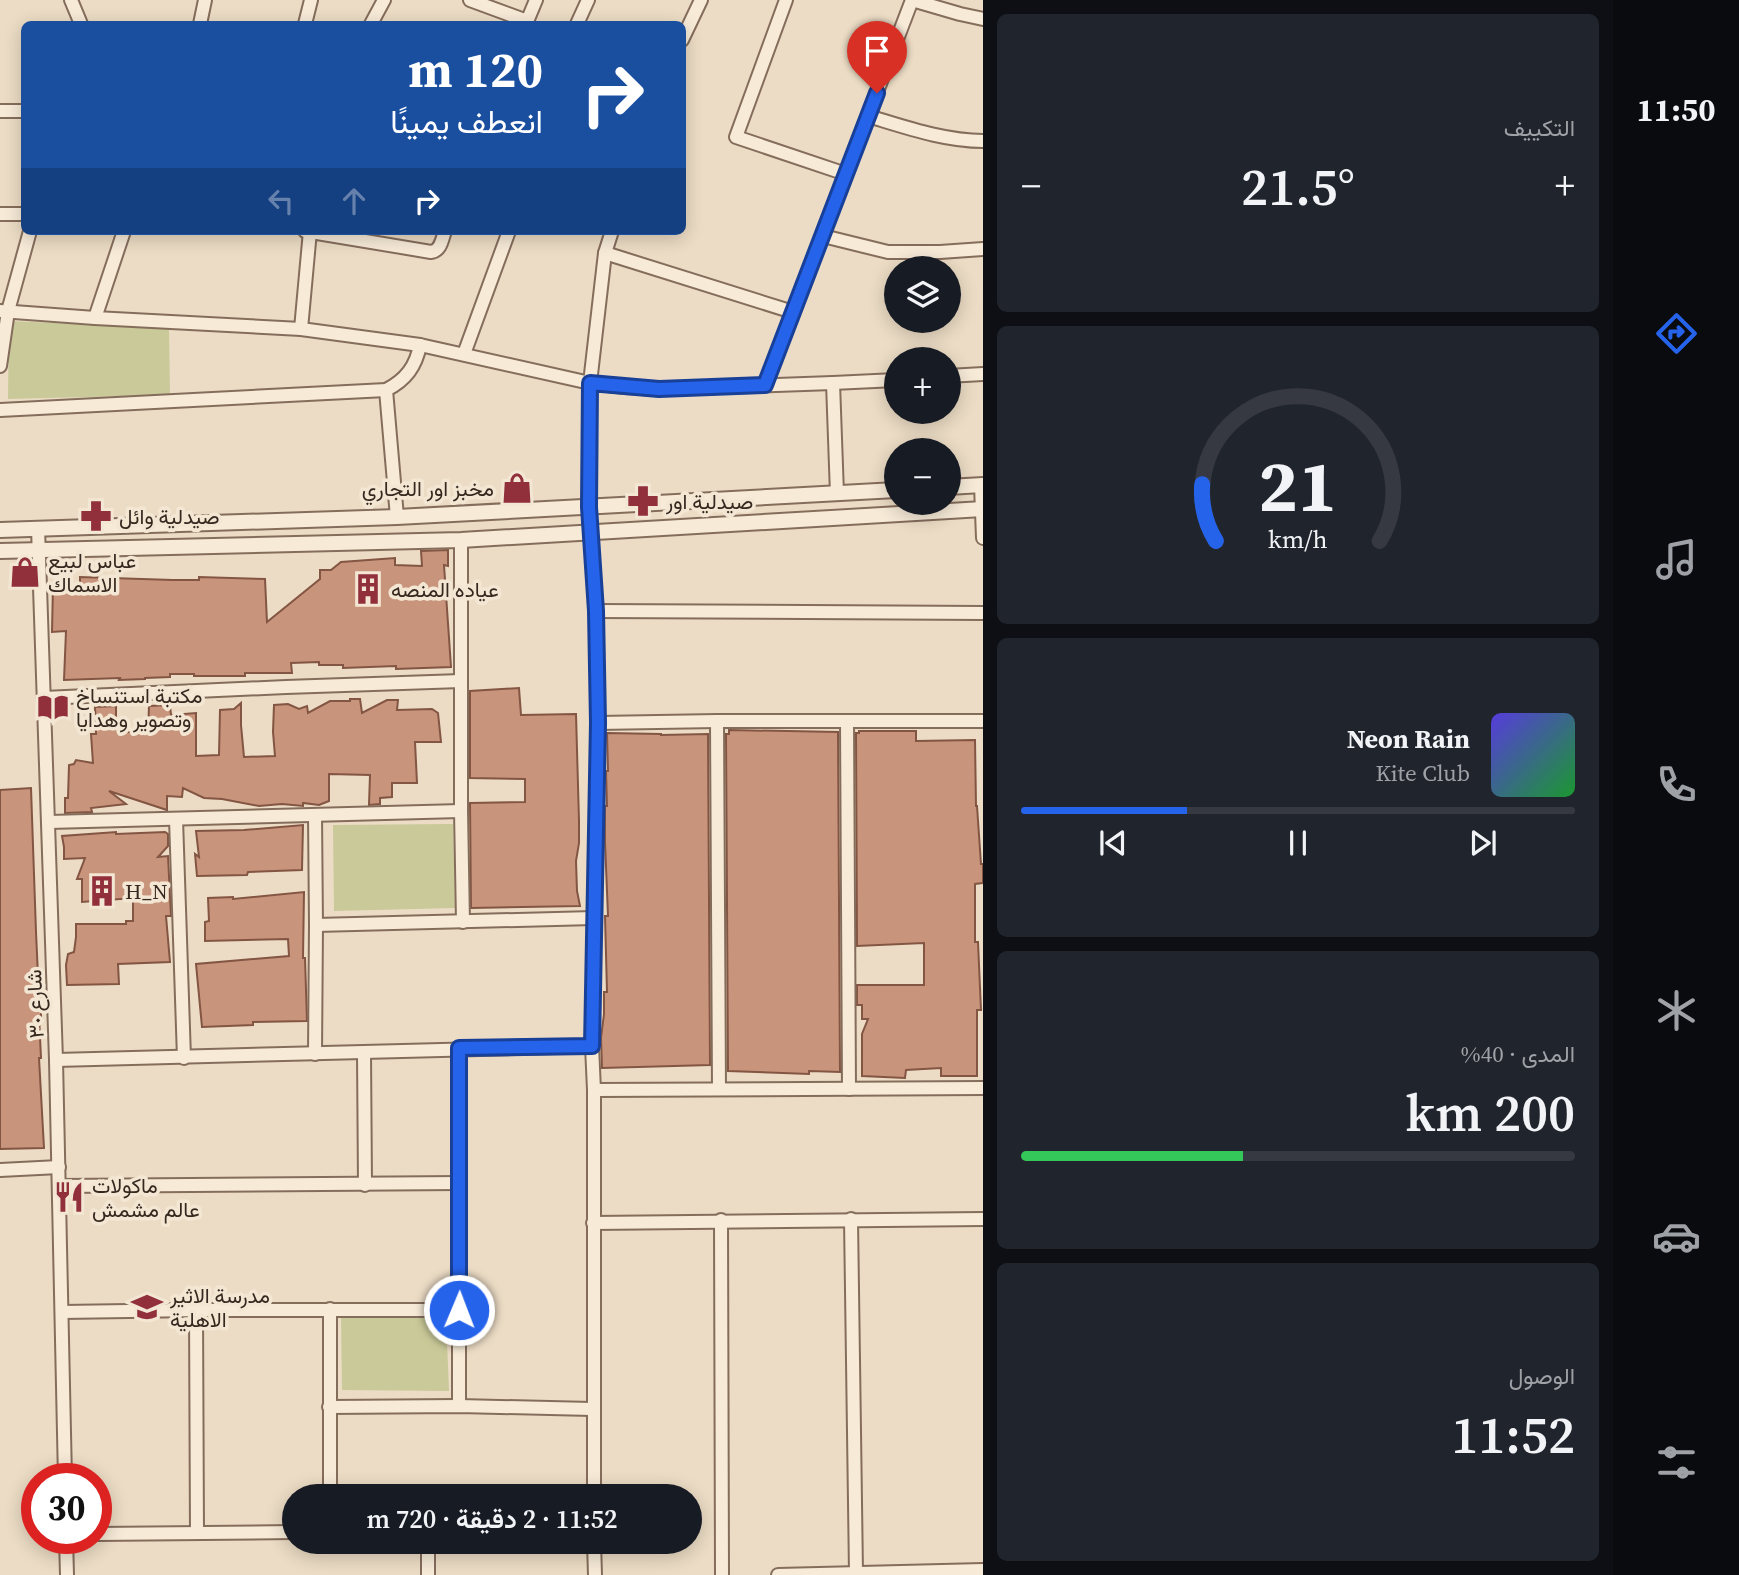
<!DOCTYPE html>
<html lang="ar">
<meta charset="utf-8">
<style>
:root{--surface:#171b24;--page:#20242c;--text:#f1f3f6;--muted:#9ea1a6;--line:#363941;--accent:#2563eb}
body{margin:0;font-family:"Source Serif 4",Vazirmatn,serif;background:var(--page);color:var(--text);direction:rtl;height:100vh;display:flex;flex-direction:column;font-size:26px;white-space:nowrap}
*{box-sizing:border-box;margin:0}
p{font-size:23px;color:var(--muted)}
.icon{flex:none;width:38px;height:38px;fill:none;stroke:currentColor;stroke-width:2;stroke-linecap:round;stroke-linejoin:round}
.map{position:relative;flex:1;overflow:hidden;direction:ltr}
.drawer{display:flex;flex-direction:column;gap:14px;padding:14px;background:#0d0f14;width:630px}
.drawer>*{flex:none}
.hud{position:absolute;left:21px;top:21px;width:665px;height:214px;border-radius:10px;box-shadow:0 4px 18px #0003;direction:rtl;background:#1a4fa0;color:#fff;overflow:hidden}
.controls{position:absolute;left:884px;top:256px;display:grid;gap:14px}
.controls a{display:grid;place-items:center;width:77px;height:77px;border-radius:50%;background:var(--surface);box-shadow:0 4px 18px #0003;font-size:35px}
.speed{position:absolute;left:21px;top:1463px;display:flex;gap:14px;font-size:35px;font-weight:700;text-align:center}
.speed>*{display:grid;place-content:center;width:91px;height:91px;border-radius:50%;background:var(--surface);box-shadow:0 4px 18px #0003;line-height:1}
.speed .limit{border:10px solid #d22;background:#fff;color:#111}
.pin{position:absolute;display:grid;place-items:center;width:60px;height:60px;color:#fff;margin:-72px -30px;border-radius:50% 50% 50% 0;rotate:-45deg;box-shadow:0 0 7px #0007}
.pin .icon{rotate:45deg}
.me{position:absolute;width:77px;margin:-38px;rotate:1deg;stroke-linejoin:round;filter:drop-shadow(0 0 5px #0008)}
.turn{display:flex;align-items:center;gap:24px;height:147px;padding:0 28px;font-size:32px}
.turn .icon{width:91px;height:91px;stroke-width:2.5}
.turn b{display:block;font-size:49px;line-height:60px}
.lanes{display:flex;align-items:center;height:66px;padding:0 28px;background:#0003;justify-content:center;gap:35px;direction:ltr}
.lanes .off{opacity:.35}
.big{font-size:52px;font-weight:600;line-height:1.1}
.drawer .widget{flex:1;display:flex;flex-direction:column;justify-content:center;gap:10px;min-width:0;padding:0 24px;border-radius:10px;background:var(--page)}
.drawer .dial{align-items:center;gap:0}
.dial svg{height:182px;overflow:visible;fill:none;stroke:var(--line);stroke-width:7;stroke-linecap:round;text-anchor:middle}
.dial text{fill:var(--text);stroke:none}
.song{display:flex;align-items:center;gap:21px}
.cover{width:84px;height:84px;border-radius:10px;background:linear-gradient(135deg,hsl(250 70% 55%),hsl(130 70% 35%))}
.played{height:7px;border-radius:4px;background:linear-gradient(90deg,var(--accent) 30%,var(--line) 30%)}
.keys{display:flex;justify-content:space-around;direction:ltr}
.heat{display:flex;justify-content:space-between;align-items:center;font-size:38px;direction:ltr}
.charge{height:10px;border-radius:5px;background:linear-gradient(90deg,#34c759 40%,var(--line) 0)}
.trip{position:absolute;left:282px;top:1484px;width:420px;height:70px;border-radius:35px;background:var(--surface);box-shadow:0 4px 18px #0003;font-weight:600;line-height:70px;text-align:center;direction:rtl}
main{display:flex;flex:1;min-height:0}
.dock{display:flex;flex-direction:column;width:126px;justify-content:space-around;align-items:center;background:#090b0e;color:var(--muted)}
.dock .icon{width:49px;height:49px}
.dock .on{color:var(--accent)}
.dock b{font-size:32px;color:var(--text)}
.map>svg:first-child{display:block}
.green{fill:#c9c999}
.building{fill:#c8947c;stroke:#835543;stroke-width:2}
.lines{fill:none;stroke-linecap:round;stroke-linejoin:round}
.minor-casing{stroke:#856d5c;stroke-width:16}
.tertiary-casing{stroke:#856d5c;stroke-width:18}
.minor{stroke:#f7ead7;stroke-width:12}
.tertiary{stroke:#f7ead7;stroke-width:14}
.route-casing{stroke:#184099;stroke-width:18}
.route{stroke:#2563eb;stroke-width:12}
.labels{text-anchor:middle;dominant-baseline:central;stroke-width:7;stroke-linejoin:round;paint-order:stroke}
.poi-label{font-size:21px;fill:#36281f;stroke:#f3e7d4;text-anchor:start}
.street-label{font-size:21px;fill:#36281f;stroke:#f3e7d4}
</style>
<main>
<nav class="dock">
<b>11:50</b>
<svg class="icon on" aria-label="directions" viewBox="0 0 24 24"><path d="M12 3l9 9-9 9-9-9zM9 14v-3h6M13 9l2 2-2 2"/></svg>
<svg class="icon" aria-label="music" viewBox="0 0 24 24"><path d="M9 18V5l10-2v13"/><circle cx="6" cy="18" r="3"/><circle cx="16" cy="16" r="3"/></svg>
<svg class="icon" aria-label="phone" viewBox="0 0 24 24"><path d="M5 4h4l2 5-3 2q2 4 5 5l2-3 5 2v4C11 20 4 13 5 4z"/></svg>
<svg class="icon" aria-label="climate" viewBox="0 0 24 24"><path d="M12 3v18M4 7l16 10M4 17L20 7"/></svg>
<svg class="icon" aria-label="car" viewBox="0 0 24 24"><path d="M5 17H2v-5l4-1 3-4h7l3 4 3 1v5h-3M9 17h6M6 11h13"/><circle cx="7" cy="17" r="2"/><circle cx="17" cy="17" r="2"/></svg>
<svg class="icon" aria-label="filters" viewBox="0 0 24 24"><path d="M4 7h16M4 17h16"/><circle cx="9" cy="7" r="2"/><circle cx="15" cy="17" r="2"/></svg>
</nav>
<section class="drawer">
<div class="widget"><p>التكييف</p>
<div class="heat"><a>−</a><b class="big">21.5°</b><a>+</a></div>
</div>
<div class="widget dial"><svg viewBox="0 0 100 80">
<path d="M14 69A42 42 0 1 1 86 69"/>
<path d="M14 69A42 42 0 0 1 8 44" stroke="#2563eb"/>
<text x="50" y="56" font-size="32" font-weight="700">21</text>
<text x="50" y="72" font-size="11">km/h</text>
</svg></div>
<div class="widget">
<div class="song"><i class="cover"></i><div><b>Neon Rain</b><p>Kite Club</p></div></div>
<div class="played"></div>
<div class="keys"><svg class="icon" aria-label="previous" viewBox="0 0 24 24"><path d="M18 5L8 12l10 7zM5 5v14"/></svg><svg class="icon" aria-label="pause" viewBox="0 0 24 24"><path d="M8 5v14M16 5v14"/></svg><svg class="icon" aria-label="next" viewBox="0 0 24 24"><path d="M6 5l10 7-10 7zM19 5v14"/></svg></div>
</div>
<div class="widget"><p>المدى · 40%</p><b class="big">200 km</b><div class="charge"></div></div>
<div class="widget"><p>الوصول</p><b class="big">11:52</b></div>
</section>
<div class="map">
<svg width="983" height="1575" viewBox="0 0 983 1575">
<rect width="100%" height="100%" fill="#ecdcc5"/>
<g class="green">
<path d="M9,321l160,7 1,67 -162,4z"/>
<path d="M453,824l2,84 -121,3 -1,-86z"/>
<path d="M341,1316l105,1 3,74 -107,-1z"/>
</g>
<g class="building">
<path d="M448,550v16l-4,-1 7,102 -55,2v-3l-53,2v-3h-24v-3l-28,1 1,10h-47v3h-51v-2h-24v3l-25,1v1l-26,1 1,-2 -56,2 2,-49 -14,1 1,-47h27v-8l93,3h26v-3l66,2 2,43 53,-43v-9h11l10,-8 54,-4v7l27,1 -1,-15z"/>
<path d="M519,688l2,27 55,-1 3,107v22l-3,18 1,30 3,15 -109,2 -1,-105 55,-1v-23l-55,-1v-87z"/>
<path d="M350,699h10l2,14 25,-13h11l-1,10 35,-1 6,4 3,29h-26l2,41h-25v14l-12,1v6l-11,1 1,-30 -41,-1v27l-10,4 -16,-2v3l-21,-2 -23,2 -37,-7 -18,-1 -21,-10 -1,9 -15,-1v14l-58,-19 17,13 -35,4 1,4 -27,1v-15h3l1,-33 5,-1 2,-4 17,3 -2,-29h5l-1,-27 21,-1v13l2,13h30l1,-26 21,-1 1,10 25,-2v43l23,-1 1,-45 14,-1 7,-6v22l3,32 31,-1 -2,-24 1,-27 14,-1 11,5 8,-3 1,7 22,-12h20z"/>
<path d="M729,730l109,2 2,340 -31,-1v3l-81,-3 -2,-337h3z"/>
<path d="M859,731h57v10l59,-1 1,66h1l4,58h2v19l-8,1v58h3l3,68h-4v66h-36v-8l-35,2 -1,8 -43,-2v-42l6,-15h-6v-14h-5v-20h67v-42l-67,3 -1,-213h3z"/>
<path d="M607,733l54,1v1l47,-1 2,331 -108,3 -1,-30 3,-24v-22h3l-2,-76h3l-3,-74v-36h2l-1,-35h2z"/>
<path d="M31,788l5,144 3,66h2v18h-2l2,42h-2l5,90 -44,1v-359z"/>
<path d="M303,825l-1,45 -54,2 -1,3 -50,1 -2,-22 4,3 -3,-26 48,-1z"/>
<path d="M116,832v2l49,-2 3,2v12l-10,11 10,-1 3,60h-5l4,46 -52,2 1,20 -52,1 -1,-20 2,-11 6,-2 2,-15v-13h50v-3h7v-23l-51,4v-23h-5l8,-21 -21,1v-12l-2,-11z"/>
<path d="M304,892l-1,66h2l2,63 -54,1v3l-51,2 -6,-63 93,-8 -1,-17 -83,2v-19l4,-1 -1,-23 25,-1v2z"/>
</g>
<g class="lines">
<defs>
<g id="minor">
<path d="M71,0l10,24"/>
<path d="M470,0l57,21"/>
<path d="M786,0l-50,137 110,37"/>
<path d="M912,0l48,14 23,5"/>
<path d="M200,24l5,-24"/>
<path d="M305,24l6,-24"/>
<path d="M371,24l13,-24"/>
<path d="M526,24l10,-24"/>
<path d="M577,24l11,-24"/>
<path d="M682,40l19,-40"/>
<path d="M0,111h24"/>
<path d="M868,116c37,11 76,25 115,25"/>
<path d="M0,214h24"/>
<path d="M305,231l126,21c10,-1 11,-13 14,-21"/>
<path d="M823,236l65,16h52l43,-3"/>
<path d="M605,253l188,59"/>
<path d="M0,311l95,7 206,11 119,16 170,38 35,4 34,2 174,-6 63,-3"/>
<path d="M95,318l29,-87"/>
<path d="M301,329l9,-98"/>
<path d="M464,354l45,-123"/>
<path d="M0,366l8,-55 22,-80"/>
<path d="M948,376l35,-2"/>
<path d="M833,383l4,111"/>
<path d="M765,385l147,-385"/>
<path d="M386,390l11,127"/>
<path d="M0,410l386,-20c20,-10 30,-24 34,-45"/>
<path d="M981,485l2,53"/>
<path d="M38,528l18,532 9,419"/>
<path d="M461,540v271l2,111"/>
<path d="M596,611l387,2"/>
<path d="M44,698l242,-11 175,-6"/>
<path d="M717,721l2,368"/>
<path d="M847,721l2,368"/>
<path d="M598,723l119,-2h266"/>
<path d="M315,815l1,110 -1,129"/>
<path d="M176,819l8,239"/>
<path d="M49,822l412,-11"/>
<path d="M316,925l278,-7"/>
<path d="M364,1053l1,132"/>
<path d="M56,1060c179,-3 357,-11 536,-14"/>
<path d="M594,1090l389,-2"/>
<path d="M0,1170l59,-3"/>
<path d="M59,1186l401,-3"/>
<path d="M851,1219l5,354"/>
<path d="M721,1220l1,355"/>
<path d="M593,1223l390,-4"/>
<path d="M330,1309v187"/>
<path d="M196,1310l1,223"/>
<path d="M62,1312l134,-2h263"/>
<path d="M459,1406v-358"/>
<path d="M329,1407l130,-1 133,3"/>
<path d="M594,1496v-406l-2,-44 6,-323 -2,-112 -7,-104 1,-124 15,-130 7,-22"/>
<path d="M96,1534l198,-2"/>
<path d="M66,1538l1,37"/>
<path d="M428,1542v33"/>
<path d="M594,1542l1,33"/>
<path d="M778,1575l205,-5"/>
</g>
<g id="tertiary">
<path d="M948,487l35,-2"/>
<path d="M0,530l397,-13 499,-27"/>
<path d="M0,551l461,-11 522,-31"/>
</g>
</defs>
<use href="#minor" class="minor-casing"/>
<use href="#tertiary" class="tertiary-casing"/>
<use href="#minor" class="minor"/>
<use href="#tertiary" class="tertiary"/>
</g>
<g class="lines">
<defs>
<path id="route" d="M459,1310v-262l133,-2 6,-323 -2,-112 -7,-104 1,-124 69,6 106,-4 112,-292"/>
</defs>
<use href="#route" class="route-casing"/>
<use href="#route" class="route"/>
</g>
<defs>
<symbol id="shop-bare" viewBox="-9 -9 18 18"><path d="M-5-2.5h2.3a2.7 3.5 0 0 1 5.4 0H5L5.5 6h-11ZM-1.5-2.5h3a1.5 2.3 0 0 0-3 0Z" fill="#912f3b" stroke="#f3e7d4" stroke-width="2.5" paint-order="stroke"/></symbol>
<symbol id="pharmacy-bare" viewBox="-9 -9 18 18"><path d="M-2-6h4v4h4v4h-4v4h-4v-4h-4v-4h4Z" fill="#912f3b" stroke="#f3e7d4" stroke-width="2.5" paint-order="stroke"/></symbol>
<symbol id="building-bare" viewBox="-9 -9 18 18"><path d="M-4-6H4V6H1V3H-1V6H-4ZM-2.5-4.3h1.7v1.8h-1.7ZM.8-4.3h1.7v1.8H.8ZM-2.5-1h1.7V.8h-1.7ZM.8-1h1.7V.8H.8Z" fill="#912f3b" stroke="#f3e7d4" stroke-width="2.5" paint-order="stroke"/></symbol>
<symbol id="library-bare" viewBox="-9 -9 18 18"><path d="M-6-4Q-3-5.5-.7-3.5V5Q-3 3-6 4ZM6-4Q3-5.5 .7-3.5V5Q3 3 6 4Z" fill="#912f3b" stroke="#f3e7d4" stroke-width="2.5" paint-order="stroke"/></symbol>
<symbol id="restaurant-bare" viewBox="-9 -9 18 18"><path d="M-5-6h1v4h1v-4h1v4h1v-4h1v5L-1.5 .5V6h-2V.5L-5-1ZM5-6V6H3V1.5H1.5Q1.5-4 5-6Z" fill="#912f3b" stroke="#f3e7d4" stroke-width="2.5" paint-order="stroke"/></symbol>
<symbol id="school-bare" viewBox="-9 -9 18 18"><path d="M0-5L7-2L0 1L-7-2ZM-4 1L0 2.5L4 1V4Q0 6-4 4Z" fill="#912f3b" stroke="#f3e7d4" stroke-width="2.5" paint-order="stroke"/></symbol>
</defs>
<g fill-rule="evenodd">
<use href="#shop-bare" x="495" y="466" width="44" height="44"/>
<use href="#pharmacy-bare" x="621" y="479" width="44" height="44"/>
<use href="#pharmacy-bare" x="74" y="494" width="44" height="44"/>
<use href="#shop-bare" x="3" y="550" width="44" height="44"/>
<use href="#building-bare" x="346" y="567" width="44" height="44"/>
<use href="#library-bare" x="31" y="685" width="44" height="44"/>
<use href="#building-bare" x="80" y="869" width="44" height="44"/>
<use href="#restaurant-bare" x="47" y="1175" width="44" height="44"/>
<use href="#school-bare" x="125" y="1285" width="44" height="44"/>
</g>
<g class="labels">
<g class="poi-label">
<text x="494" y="488" text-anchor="end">مخبز اور التجاري</text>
<text x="666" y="501">صيدلية اور</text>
<text x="119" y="516">صيدلية وائل</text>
<text x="48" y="560">عباس لبيع<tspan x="48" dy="24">الاسماك</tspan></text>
<text x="391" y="589">عياده المنصه</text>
<text x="76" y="695">مكتبة استنساخ<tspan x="76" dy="24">وتصوير وهدايا</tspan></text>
<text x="125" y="891">H_N</text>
<text x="92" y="1185">ماكولات<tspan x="92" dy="24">عالم مشمش</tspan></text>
<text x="170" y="1295">مدرسة الاثير<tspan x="170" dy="24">الاهلية</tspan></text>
</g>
<g class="street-label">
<text transform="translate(35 1004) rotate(-92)">شارع ٣٠</text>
</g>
</g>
</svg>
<div class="controls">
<a><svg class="icon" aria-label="layers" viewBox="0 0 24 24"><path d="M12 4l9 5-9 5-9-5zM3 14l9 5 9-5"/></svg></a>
<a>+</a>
<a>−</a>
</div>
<div class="speed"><div class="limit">30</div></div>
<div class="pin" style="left:877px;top:93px;background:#d93025"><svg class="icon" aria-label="arrive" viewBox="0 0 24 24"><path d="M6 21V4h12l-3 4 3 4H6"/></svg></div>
<svg class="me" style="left:459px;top:1310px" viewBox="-20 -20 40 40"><circle r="17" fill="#2563eb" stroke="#fff" stroke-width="3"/><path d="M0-11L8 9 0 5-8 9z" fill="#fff"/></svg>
<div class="trip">11:52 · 2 دقيقة · 720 m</div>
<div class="hud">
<div class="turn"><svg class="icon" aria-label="right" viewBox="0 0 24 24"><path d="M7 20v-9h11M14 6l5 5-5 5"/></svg><div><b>120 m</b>انعطف يمينًا</div></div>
<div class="lanes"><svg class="icon off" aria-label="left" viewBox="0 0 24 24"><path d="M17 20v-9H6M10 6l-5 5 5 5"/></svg><svg class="icon off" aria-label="ahead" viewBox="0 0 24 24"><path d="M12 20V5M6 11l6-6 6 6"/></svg><svg class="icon" aria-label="right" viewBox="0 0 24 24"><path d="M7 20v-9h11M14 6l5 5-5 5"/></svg></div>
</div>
</div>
</main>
